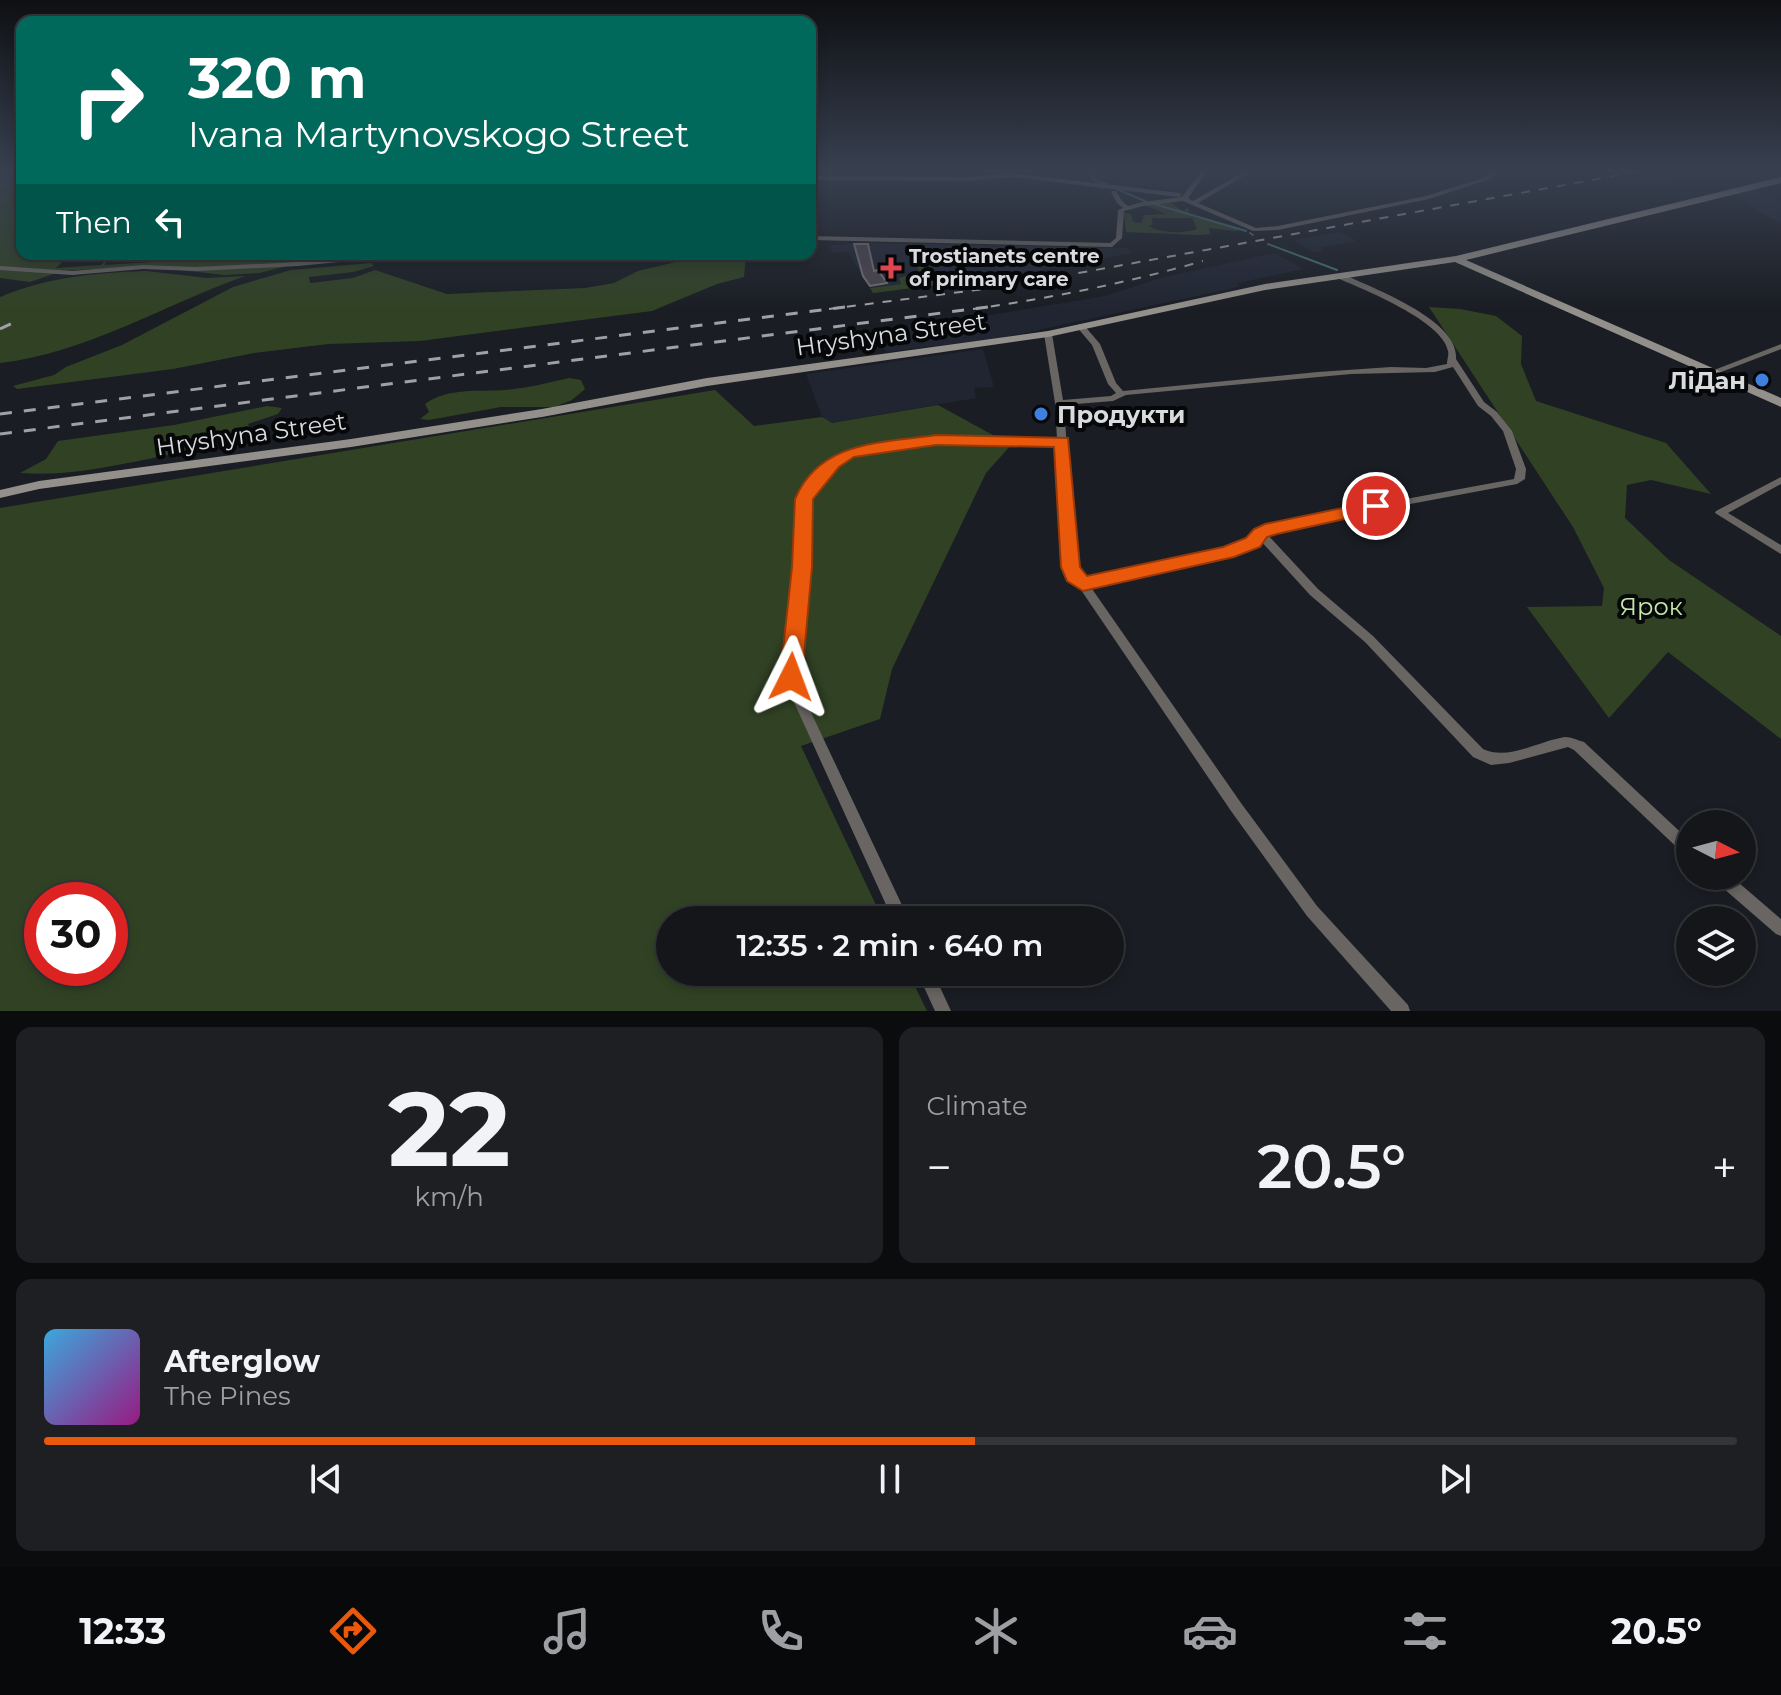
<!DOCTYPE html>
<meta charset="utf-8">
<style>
:root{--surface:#14161a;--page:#1d1f23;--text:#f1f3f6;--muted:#9d9fa2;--line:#333539;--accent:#ea580c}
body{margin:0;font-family:Montserrat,sans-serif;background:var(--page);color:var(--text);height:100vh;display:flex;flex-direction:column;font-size:30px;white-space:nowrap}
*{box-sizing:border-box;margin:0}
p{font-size:26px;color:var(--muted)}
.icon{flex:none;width:44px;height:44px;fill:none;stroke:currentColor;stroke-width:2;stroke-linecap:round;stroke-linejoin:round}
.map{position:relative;height:1011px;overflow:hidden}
.sheet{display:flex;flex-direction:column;gap:16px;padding:16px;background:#0b0c0e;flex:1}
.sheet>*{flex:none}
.guide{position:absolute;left:16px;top:16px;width:800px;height:244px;border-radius:16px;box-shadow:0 4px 12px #0003,0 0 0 2px var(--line);background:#00695c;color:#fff;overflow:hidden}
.needle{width:52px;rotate:96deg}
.buttons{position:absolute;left:1676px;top:810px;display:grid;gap:16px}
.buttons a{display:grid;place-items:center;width:80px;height:80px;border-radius:50%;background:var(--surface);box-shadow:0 4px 12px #0003,0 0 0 2px var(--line);font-size:40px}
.speed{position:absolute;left:24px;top:882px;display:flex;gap:16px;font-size:40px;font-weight:700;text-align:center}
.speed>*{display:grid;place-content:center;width:104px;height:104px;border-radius:50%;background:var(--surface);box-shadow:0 4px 12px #0003,0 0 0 2px var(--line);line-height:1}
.speed .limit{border:12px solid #d22;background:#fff;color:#111}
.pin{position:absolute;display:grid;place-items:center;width:68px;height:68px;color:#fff;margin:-34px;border:4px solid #fff;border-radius:50%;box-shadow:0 2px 8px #0007}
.me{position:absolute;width:88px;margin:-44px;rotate:3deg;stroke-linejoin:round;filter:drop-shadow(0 0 6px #0008)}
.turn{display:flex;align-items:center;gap:28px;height:168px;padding:0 40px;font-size:36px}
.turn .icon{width:104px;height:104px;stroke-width:2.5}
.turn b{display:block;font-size:56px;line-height:68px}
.then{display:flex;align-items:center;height:76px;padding:0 40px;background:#0003;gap:16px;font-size:30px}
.big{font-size:60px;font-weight:600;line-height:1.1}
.sheet .card{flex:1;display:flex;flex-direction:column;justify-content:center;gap:12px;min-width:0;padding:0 28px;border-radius:16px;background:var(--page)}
.sheet .dial{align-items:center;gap:0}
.dial b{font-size:104px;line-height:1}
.song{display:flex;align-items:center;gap:24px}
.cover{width:96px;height:96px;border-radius:12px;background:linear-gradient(135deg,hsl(200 70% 55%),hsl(310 70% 35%))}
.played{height:8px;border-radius:4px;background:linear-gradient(90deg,var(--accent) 55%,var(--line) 55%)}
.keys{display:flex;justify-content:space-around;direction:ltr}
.heat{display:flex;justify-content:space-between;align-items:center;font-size:44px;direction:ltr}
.sheet .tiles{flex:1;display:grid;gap:16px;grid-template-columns:1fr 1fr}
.card:last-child{grid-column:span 2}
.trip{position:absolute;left:656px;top:906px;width:468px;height:80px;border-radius:40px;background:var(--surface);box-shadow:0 4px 12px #0003,0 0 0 2px var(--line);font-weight:600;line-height:80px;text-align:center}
.tab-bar{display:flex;height:128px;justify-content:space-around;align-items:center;background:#08090a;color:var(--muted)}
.tab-bar .icon{width:56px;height:56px}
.tab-bar .on{color:var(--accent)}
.tab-bar b{font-size:36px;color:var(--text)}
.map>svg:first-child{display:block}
.built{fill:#202531}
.green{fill:#314224;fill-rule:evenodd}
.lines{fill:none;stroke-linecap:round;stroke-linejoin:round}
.stream{stroke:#447074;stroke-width:2}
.building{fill:#4b454c;stroke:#756e75;stroke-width:2}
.street{fill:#686562;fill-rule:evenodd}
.secondary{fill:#938f8a;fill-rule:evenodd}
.rail-far1{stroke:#9fa1a6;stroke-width:2;stroke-dasharray:9 9;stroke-linecap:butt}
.rail{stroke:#9fa1a6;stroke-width:3;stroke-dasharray:12 12;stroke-linecap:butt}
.route{fill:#ea580c;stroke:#983908;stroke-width:2}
.health-dot{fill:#e0444e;stroke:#060709;stroke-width:3}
.shop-dot{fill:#3f7fe0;stroke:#060709;stroke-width:3}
.labels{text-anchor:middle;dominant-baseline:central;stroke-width:8;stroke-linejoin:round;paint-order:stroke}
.far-poi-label{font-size:20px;font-weight:bold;fill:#d9dbdf;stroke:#060709;text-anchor:start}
.street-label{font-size:24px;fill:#d9dbdf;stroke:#060709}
.poi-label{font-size:24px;font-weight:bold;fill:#d9dbdf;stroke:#060709;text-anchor:end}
.park-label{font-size:24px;fill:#c5e8ac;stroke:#060709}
</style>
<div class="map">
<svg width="1781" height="1011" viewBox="0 0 1781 1011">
<rect width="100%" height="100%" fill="#1a1d23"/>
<g class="built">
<path d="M1127,169h23l42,7 -15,16 -63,-13z"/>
<path d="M1666,169l23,6 -50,11 -19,-7z"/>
<path d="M1754,190l27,11v22l-19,-9 -20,-14 2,-2 -9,-4z"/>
<path d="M1340,232l16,9 -36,7 3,3 -9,2 -20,-13z"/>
<path d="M867,243l46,1 -1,5 10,4 2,-9 204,4 3,5 -93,18 -165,22 -25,-41 -16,1 -2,-8z"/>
<path d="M1275,253l29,16 -66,14 1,4 -233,50 -120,15 -9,-18 228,-38 55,-18z"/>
<path d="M983,349l11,38 -20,1 2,10 -145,25 -9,-6 -16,-43z"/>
</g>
<g class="green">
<path d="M0,169h22v85h48l-14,14 45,-3 11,-11 -8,11 64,-4 6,-7h204l-78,9 -41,10 -35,2 -78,-9 -84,5 -32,11 -30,-4z"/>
<path d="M1168,201l15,10 5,-4 1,9 52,12 -5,3 -27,-3 1,6 -11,1 -73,-3 -2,-19 7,1 2,8 8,1 3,-8 23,-1 -21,-8zM1151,218h41l5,11c-13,5 -37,4 -48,-3l4,-2z"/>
<path d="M709,254h37l-2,23 -27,7 -65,27 -232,30 -92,3 -74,9 -81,16 -156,20 -4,-3 41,-11 12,-8 56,-22 111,-58 58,-17 80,-7 3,3 -21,6 -44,5 1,6 43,-5 22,-8 72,24 138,-6 29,-5 24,-12z"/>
<path d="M915,264h7l14,21 -63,8 -3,-5 31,-4 -2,-6 21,-6z"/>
<path d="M146,271l61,7 38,-2c-82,29 -158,77 -245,87v-66c48,-20 94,-24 146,-26z"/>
<path d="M1429,307l31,2 36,7 26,20 -1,28 15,37 130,42 45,51 -60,-14 -24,5 -2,33 44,42 112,76v103l-113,-87 -59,66 -82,-111 75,-1 2,-18 -31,-61z"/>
<path d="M569,378l12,2 4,9 -13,11 -18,7h-53l-72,13 -9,-1 9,-7 -4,-8c24,-17 53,-12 81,-14 21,-2 42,-7 63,-12z"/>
<path d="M715,390l39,36 68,-9 10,6 106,-18 73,40 -25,28 -94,196 -12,50 -79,27 82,174h-213v52h238l19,39h-927v-503zM42,900h68v68h-68z"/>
<path d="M267,406l15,2 -4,6 -30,10 2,4h10l2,6c-3,4 -4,7 -8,9 -14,7 -29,3 -43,5 -64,8 -126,30 -191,25l26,-14 12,-18 116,-16z"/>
</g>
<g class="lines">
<g class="stream">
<path d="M1088,169l6,11 13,4"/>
<path d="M1117,189l30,13"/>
<path d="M1154,204l92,27"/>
<path d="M1250,233l3,2"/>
<path d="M1268,244l69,26"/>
</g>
</g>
<path class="building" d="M854,244h14l6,27 4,-1 9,13 -17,3 -7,-10z"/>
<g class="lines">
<g class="street">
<path d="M988,169h9l15,4 167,20 3,2 -3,2 -167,-20 -43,4 -159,-1v-4l159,1 33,-3z"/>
<path d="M1203,169h6l-21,29 5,3 56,-32h7l-58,34 58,25 22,-2 148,-30 54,-17 19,-10h7l-22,12 -55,18 -151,31 -25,1 -70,-30 -40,5 -19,5 -2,27 -10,9 -302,-7v-4l300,7 6,-5 2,-28 5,-2 -6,-5 -6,-11 1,-1h4l6,10 6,5 14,-4 40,-5z"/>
<path d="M379,254h24l-3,2 -102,10 -102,5 -53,-2 -71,6 -72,-5v-4l72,5 71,-6 53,2 102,-5z"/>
<path d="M1337,274h6c29,14 117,46 113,85l28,43 13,10 15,19 14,38 -1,10 -8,5 -224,42 -26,8 51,55 55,47 110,113c26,12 55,-8 82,-12 6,0 12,3 19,5l106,99v15l-5,-1 -111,-105 -6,-3 -59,16 -18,2 -18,-8 -108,-115 -55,-47 -50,-55 -3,4 -30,12 -137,30 151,217 76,103 91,99 2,6h-19l-84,-95 -76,-105 -152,-224 -9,-8 -5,-12 -8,-122 -121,-2 -84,12 -16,10 -24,27 -3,7 -2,68 -9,96 2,26 109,231h-16l-105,-231 -2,-26 11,-96 2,-68 6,-10 25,-28 19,-11 87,-13 121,2 -2,-36 -11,-69 1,-2h6l1,2 11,66 48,-4 5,-3 -8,-9 -16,-39 -16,-19 4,-2h3l17,20 16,39 7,8 195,-19 73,-5 35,1 21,-4c0,-5 2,-9 1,-13 -5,-30 -85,-62 -111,-73zM1453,367l25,39 13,10 12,15 13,38 -2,10 -222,41 -36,11 -7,9 -24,9 -140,31 -7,-6 -3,-7 -11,-162 49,-4 13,-6 225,-21 84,-2z"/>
<path d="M1781,344v5l-65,25h-6l-1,-2z"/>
<path d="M1781,477v7l-53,29 53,32v9l-66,-41 1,-2z"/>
<path d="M1713,876h18l50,43v17l-5,-2 -61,-53z"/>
<path d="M917,972h16l18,39h-16z"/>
</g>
<path class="secondary" d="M1781,177v6l-315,77 315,138v9l-326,-145 -190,28 -217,47 -341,49 -165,31 -191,30 -312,42 -39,9v-8l39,-9 312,-42 191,-30 165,-31 341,-47 217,-47 191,-28z"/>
<g class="rail-far1">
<path d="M1715,171l3,-2"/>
<path d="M829,309l178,-23 646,-117"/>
<path d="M973,309c78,-11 154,-26 230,-48"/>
</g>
<g class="rail">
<path d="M0,329l21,-10"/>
<path d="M0,414l845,-107"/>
<path d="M0,434l988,-127"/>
</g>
</g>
<linearGradient id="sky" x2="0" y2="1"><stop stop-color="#0e1013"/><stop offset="0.55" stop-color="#384050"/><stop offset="1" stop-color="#384050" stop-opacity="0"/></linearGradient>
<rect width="1781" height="310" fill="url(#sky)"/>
<path class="route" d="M936,435l132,3 12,129 7,9 136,-29 23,-9 8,-9 11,-5 111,-23 9,5 -9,6 -99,22 -10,3 -7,10 -26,10 -151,34 -16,-10 -6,-14 -7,-120 -118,-2 -82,12 -15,10 -26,32 -1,68 -10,110 -3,6 -8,2 -7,-2 -4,-6 12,-110 3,-68c25,-59 87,-56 141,-64z"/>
<path class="health-dot" d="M887 256h8v8h8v8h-8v8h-8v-8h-8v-8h8z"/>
<g class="shop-dot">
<circle cx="1762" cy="380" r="8"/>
<circle cx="1041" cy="414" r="8"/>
</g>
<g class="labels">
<g class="far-poi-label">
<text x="909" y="256">Trostianets centre<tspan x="909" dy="23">of primary care</tspan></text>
</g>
<g class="street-label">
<text transform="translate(891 334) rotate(-8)">Hryshyna Street</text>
<text transform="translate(251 434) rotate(-8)">Hryshyna Street</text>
</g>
<g class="poi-label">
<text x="1746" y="380">ЛіДан</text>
<text x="1057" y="414" text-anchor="start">Продукти</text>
</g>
<g class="park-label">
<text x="1651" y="606">Ярок</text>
</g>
</g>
</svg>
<div class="buttons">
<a><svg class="needle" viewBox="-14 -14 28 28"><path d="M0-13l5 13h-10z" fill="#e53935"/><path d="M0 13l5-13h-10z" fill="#9d9fa2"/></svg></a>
<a><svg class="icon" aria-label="layers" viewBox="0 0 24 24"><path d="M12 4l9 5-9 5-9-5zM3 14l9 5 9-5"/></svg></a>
</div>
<div class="speed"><div class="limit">30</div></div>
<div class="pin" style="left:1376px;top:506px;background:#d93025"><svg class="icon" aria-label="arrive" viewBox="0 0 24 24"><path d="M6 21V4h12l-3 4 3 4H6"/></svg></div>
<svg class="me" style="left:791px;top:677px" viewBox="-20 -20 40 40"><path d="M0-17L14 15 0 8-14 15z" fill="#ea580c" stroke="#fff" stroke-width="4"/></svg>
<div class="trip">12:35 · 2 min · 640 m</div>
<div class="guide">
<div class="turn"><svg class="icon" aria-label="right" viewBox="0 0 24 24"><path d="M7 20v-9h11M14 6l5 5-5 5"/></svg><div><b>320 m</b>Ivana Martynovskogo Street</div></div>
<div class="then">Then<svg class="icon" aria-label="left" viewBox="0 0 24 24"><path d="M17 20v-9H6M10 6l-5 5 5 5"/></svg></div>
</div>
</div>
<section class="sheet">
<div class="tiles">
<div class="card dial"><b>22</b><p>km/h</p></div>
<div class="card"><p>Climate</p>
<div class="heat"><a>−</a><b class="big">20.5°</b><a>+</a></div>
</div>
<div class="card">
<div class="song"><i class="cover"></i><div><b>Afterglow</b><p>The Pines</p></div></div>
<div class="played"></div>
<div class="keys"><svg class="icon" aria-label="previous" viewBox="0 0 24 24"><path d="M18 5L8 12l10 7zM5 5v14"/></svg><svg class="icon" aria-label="pause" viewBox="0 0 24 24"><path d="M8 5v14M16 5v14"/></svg><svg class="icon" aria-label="next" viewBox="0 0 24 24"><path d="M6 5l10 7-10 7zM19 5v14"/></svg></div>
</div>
</div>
</section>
<nav class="tab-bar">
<b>12:33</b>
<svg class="icon on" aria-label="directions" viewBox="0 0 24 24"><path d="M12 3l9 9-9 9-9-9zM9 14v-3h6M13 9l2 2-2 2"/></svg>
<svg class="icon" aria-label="music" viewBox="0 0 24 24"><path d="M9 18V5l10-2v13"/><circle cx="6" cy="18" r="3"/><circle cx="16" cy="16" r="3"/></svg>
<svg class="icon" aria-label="phone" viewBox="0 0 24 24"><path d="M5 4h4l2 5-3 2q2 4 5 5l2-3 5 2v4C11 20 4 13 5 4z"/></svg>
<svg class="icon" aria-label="climate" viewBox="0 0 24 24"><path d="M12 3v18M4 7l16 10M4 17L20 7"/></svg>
<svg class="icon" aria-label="car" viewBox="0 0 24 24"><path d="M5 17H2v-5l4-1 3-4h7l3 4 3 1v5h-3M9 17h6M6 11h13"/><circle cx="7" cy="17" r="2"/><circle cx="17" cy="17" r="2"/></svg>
<svg class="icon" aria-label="filters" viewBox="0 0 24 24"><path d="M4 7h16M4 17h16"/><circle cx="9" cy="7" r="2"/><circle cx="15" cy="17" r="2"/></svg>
<b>20.5°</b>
</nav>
